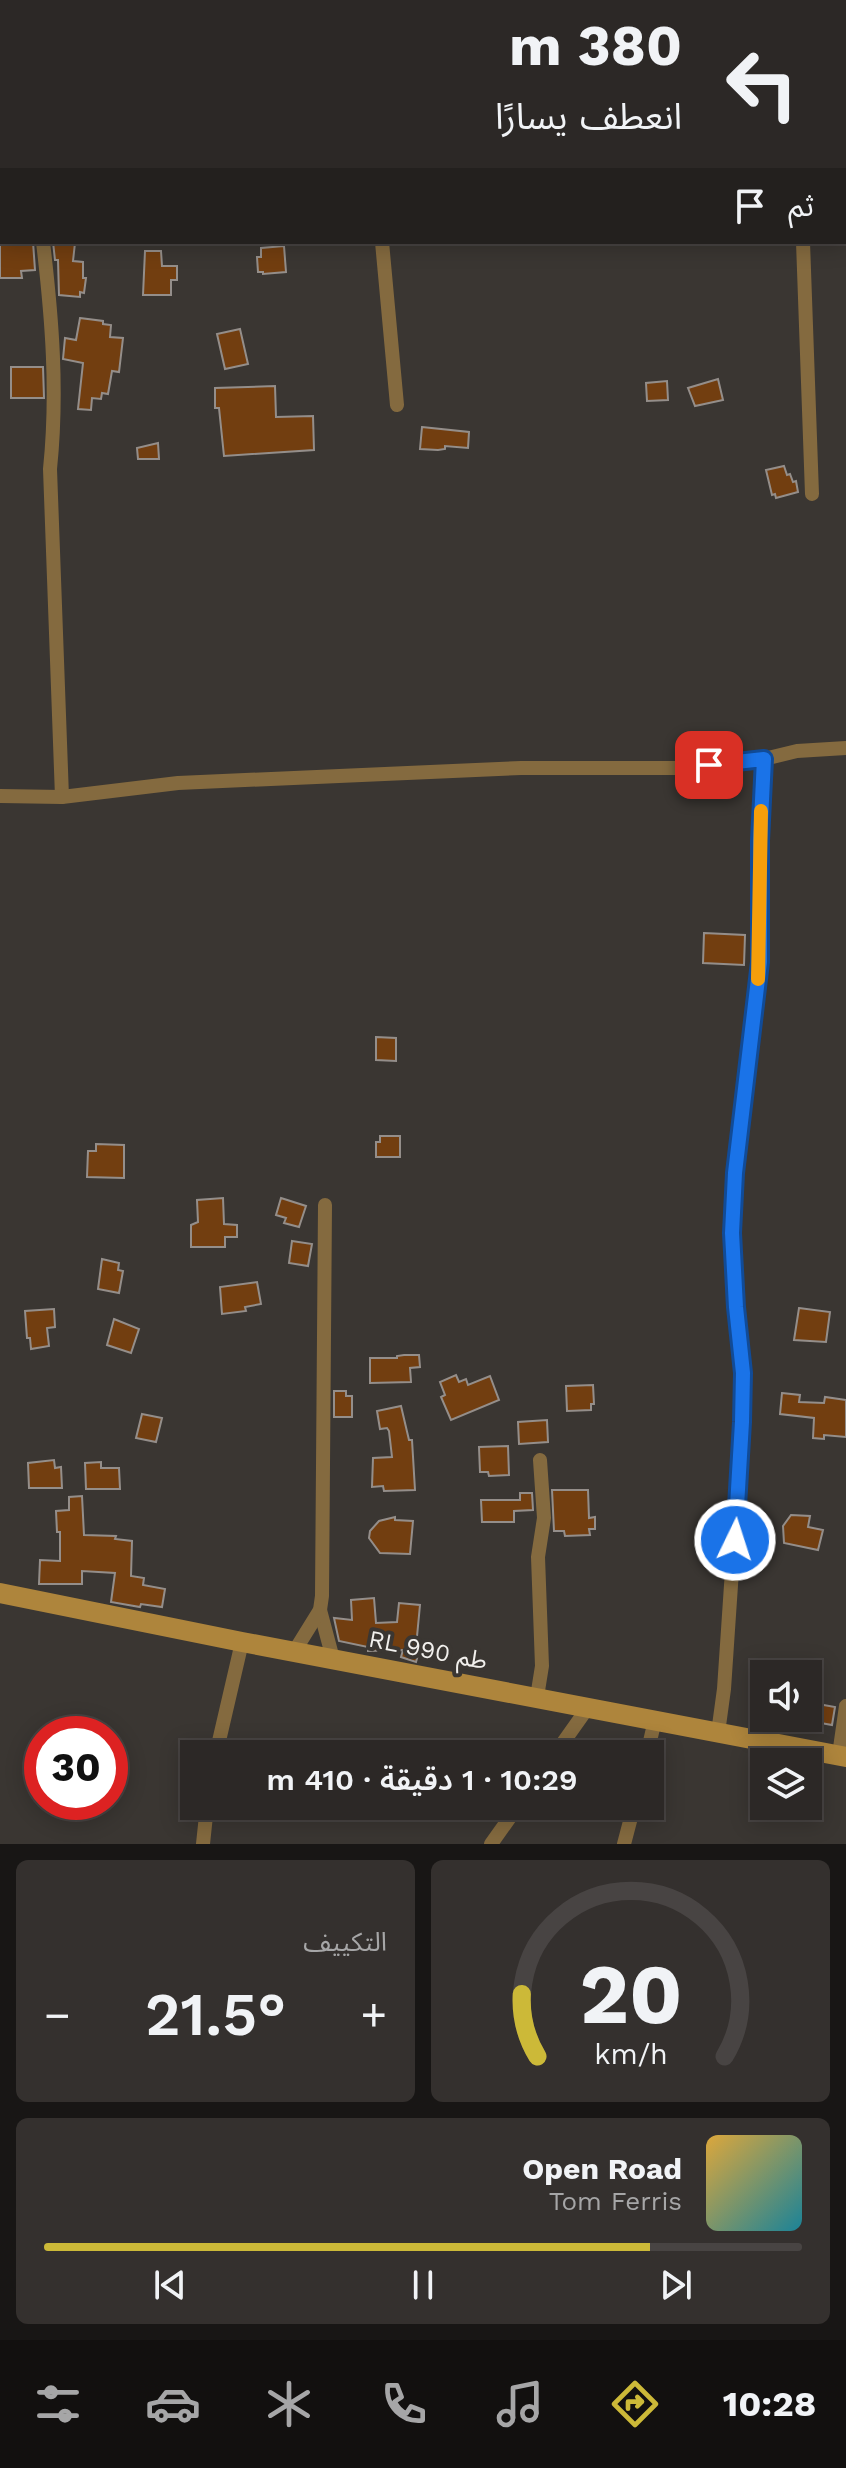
<!DOCTYPE html>
<html lang="ar">
<meta charset="utf-8">
<style>
:root{--surface:#2c2826;--page:#34302e;--text:#f1f3f6;--muted:#a6a6a7;--line:#484443;--accent:#ccb938}
body{margin:0;font-family:"Work Sans","Noto Sans Arabic",sans-serif;background:var(--page);color:var(--text);direction:rtl;height:100vh;display:flex;flex-direction:column;font-size:30px;white-space:nowrap}
*{box-sizing:border-box;margin:0}
p{font-size:26px;color:var(--muted)}
.icon{flex:none;width:44px;height:44px;fill:none;stroke:currentColor;stroke-width:2;stroke-linecap:round;stroke-linejoin:round}
.map{position:relative;height:1844px;overflow:hidden;direction:ltr}
.sheet{display:flex;flex-direction:column;gap:16px;padding:16px;background:#181615;flex:1}
.sheet>*{flex:none}
.top-card{position:absolute;left:0px;top:0px;width:846px;height:244px;box-shadow:0 4px 20px #0003,0 0 0 2px var(--line);direction:rtl;background:#2c2826;color:var(--text);overflow:hidden}
.buttons{position:absolute;left:750px;top:1660px;display:grid;gap:16px}
.buttons a{display:grid;place-items:center;width:72px;height:72px;border-radius:0px;background:var(--surface);box-shadow:0 4px 20px #0003,0 0 0 2px var(--line);font-size:40px}
.speed{position:absolute;left:24px;top:1716px;display:flex;gap:16px;font-size:40px;font-weight:700;text-align:center}
.speed>*{display:grid;place-content:center;width:104px;height:104px;border-radius:50%;background:var(--surface);box-shadow:0 4px 20px #0003,0 0 0 2px var(--line);line-height:1}
.speed .limit{border:12px solid #d22;background:#fff;color:#111}
.pin{position:absolute;display:grid;place-items:center;width:68px;height:68px;color:#fff;margin:-34px;border-radius:16px;box-shadow:0 4px 12px #0006}
.me{position:absolute;width:88px;margin:-44px;rotate:4deg;stroke-linejoin:round;filter:drop-shadow(0 0 6px #0008)}
.turn{display:flex;align-items:center;gap:28px;height:168px;padding:0 32px;font-size:36px}
.turn .icon{width:104px;height:104px;stroke-width:2.5}
.turn b{display:block;font-size:56px;line-height:68px}
.then{display:flex;align-items:center;height:76px;padding:0 32px;background:#0003;gap:16px;font-size:30px}
.big{font-size:60px;font-weight:600;line-height:1.1}
.sheet .widget{flex:1;display:flex;flex-direction:column;justify-content:center;gap:12px;min-width:0;padding:0 28px;border-radius:12px;background:var(--page)}
.sheet .dial{align-items:center;gap:0}
.dial svg{height:208px;overflow:visible;fill:none;stroke:var(--line);stroke-width:7;stroke-linecap:round;text-anchor:middle}
.dial text{fill:var(--text);stroke:none}
.song{display:flex;align-items:center;gap:24px}
.cover{width:96px;height:96px;border-radius:12px;background:linear-gradient(135deg,hsl(40 70% 55%),hsl(190 70% 35%))}
.played{height:8px;border-radius:4px;background:linear-gradient(90deg,var(--accent) 80%,var(--line) 80%)}
.keys{display:flex;justify-content:space-around;direction:ltr}
.heat{display:flex;justify-content:space-between;align-items:center;font-size:44px;direction:ltr}
.sheet .tiles{flex:1;display:grid;gap:16px;grid-template-columns:1fr 1fr}
.widget:last-child{grid-column:span 2}
.trip{position:absolute;left:180px;top:1740px;width:484px;height:80px;border-radius:0px;background:var(--surface);box-shadow:0 4px 20px #0003,0 0 0 2px var(--line);font-weight:600;line-height:80px;text-align:center;direction:rtl}
.tabs{display:flex;height:128px;justify-content:space-around;align-items:center;background:#12100f;color:var(--muted)}
.tabs .icon{width:56px;height:56px}
.tabs .active{color:var(--accent)}
.tabs b{font-size:36px;color:var(--text)}
.map>svg:first-child{display:block}
.building{fill:#723e10;stroke:#948e8a;stroke-width:2}
.lines{fill:none;stroke-linecap:round;stroke-linejoin:round}
.street{stroke:#846a3f;stroke-width:14}
.secondary{stroke:#ae853c;stroke-width:20}
.route-casing{stroke:#114b97;stroke-width:20}
.route{stroke:#1a73e8;stroke-width:14}
.slow{stroke:#f59e0b;stroke-width:14}
.labels{text-anchor:middle;dominant-baseline:central;stroke-width:8;stroke-linejoin:round;paint-order:stroke}
.street-label{font-size:24px;fill:#f2f0ed;stroke:#3a3632}
</style>
<div class="map">
<svg width="846" height="1844" viewBox="0 0 846 1844">
<rect width="100%" height="100%" fill="#3a3632"/>
<g class="building">
<path d="M0,242h33l2,28 -14,1 1,7h-22z"/>
<path d="M53,242l22,1 -2,18 10,1v16h3l-2,15 -4,-1v5l-21,-2 -1,-35h-3z"/>
<path d="M284,246l2,26 -23,2v-2h-5l-1,-15h4v-9z"/>
<path d="M145,251h16l1,15h15v14h-6v15h-28z"/>
<path d="M80,318l23,3v3l8,1 -1,12 13,1 -4,34 -7,-1 -4,23 -6,-1 -1,6 -9,-1 -1,12 -13,-1 5,-46 -20,-4 2,-21 11,2z"/>
<path d="M240,329l8,35 -23,5 -8,-35z"/>
<path d="M11,367h32l1,31h-33z"/>
<path d="M718,379l5,21 -28,6 -7,-18z"/>
<path d="M667,381l1,19 -21,1 -1,-18z"/>
<path d="M275,386l1,31 37,-1 1,34 -90,6 -5,-48h-4v-20z"/>
<path d="M422,427l47,5 -1,16 -23,-2v3l-7,1 -18,-1z"/>
<path d="M158,443l1,16h-21l-1,-11z"/>
<path d="M784,466l3,9 3,-1 3,8 3,-1 2,11 -22,6 -1,-4 -3,1 -6,-25z"/>
<path d="M704,933l41,2 -1,30 -41,-2z"/>
<path d="M376,1037l20,1v23l-20,-1z"/>
<path d="M380,1136h20v21h-24v-15h4z"/>
<path d="M96,1144l28,1v33l-37,-1 1,-26h8z"/>
<path d="M223,1198l1,26 13,1v12h-12v10h-34v-22l7,-3 -1,-22z"/>
<path d="M281,1198l25,8 -7,21 -15,-4 2,-5 -10,-3z"/>
<path d="M292,1241l20,3 -4,22 -19,-3z"/>
<path d="M102,1259l17,4 -1,7 5,1 -4,22 -21,-4z"/>
<path d="M257,1282l4,22 -16,3 1,4 -24,3 -2,-27z"/>
<path d="M799,1308l31,4 -4,30 -32,-2z"/>
<path d="M54,1309l1,18 -8,1 2,18 -18,3 -1,-11h-3l-2,-27z"/>
<path d="M114,1319l25,10 -8,24 -24,-8z"/>
<path d="M404,1355h15l1,12 -10,1 1,14 -41,1v-25h27v-2z"/>
<path d="M456,1375l3,7 7,-3 2,6 22,-9 9,24 -48,20 -10,-23 4,-2 -5,-13z"/>
<path d="M593,1385l1,19h-3v6l-24,1 -1,-25z"/>
<path d="M334,1391h12v5h6v21h-18z"/>
<path d="M782,1393l18,2 -1,7 25,1 1,-6 21,3v37l-22,-2v4l-11,-1 1,-20 -34,-4z"/>
<path d="M401,1406l8,34h3l3,50 -31,1 -1,-5 -11,1 1,-29 19,-1 -3,-26 -2,-3 -7,1 -3,-18z"/>
<path d="M142,1414l20,4 -6,24 -20,-4z"/>
<path d="M547,1420l1,22 -29,2 -1,-22z"/>
<path d="M508,1446l1,29 -20,1 -1,-4h-8l-1,-25z"/>
<path d="M54,1460l1,8 6,-1 1,21h-33l-1,-25z"/>
<path d="M101,1462v6h18l1,21h-34l-1,-26z"/>
<path d="M552,1490h36l1,28 6,-1v12h-6l1,6 -25,1 -1,-5h-10z"/>
<path d="M520,1493h12l1,17 -19,1v11h-32l-1,-22h39z"/>
<path d="M82,1496l2,39 32,1 -1,3 17,2 -1,35 13,2 -1,7 22,4 -3,18 -21,-3 -1,3 -29,-5 4,-29 -33,-2v13h-43l1,-24 20,1v-29h-3l-1,-21 13,-1v-13z"/>
<path d="M791,1515l19,1 -2,11 15,3 -5,20 -34,-7 -1,-17z"/>
<path d="M395,1517v3l18,1 -3,33 -30,-1 -11,-15 1,-7 9,-10z"/>
<path d="M374,1598l2,25 21,-1 2,-19 21,2 -4,42 4,1 -4,14 -15,-5 2,-7 -35,1v-4l-29,-6 -5,-23 18,2 -1,-20z"/>
<path d="M818,1704l17,3 -3,18 -17,-3z"/>
</g>
<g class="lines">
<g class="street">
<path d="M19,0v2"/>
<path d="M198,0v2"/>
<path d="M364,0v2"/>
<path d="M625,0v2"/>
<path d="M789,0v2"/>
<path d="M43,242c9,76 15,150 7,227l12,328"/>
<path d="M382,242l15,163"/>
<path d="M803,242l9,252"/>
<path d="M0,796l62,1 116,-14 343,-15h160l83,-9 33,-8 49,-3"/>
<path d="M320,1610l13,49"/>
<path d="M294,1652l26,-42 2,-14 3,-391"/>
<path d="M537,1697l5,-31 -4,-109 6,-39 -4,-58"/>
<path d="M718,1733l6,-44 18,-267 1,-49 -7,-66 -4,-74 3,-60 25,-211v-121l4,-82"/>
<path d="M216,1754l26,-112"/>
<path d="M555,1754l34,-48"/>
<path d="M647,1754l8,-34"/>
<path d="M839,1755l7,-49"/>
<path d="M203,1844l4,-38"/>
<path d="M491,1844l27,-38"/>
<path d="M624,1844l10,-38"/>
</g>
<path class="secondary" d="M0,1593l242,49 604,115"/>
</g>
<g class="lines">
<defs>
<path id="route" d="M709,765l55,-6 -4,82v121l-25,211 -3,60 4,74 7,66 -1,49 -7,118"/>
</defs>
<use href="#route" class="route-casing"/>
<use href="#route" class="route"/>
<path class="slow" d="M758,979l3,-168"/>
</g>
<g class="labels">
<g class="street-label">
<text transform="translate(428 1650) rotate(11)">RL طم 990</text>
</g>
</g>
</svg>
<div class="buttons">
<a><svg class="icon" aria-label="sound" viewBox="0 0 24 24"><path d="M4 9h4l5-4v14l-5-4H4zM17 9q2 3 0 6"/></svg></a>
<a><svg class="icon" aria-label="layers" viewBox="0 0 24 24"><path d="M12 4l9 5-9 5-9-5zM3 14l9 5 9-5"/></svg></a>
</div>
<div class="speed"><div class="limit">30</div></div>
<div class="pin" style="left:709px;top:765px;background:#d93025"><svg class="icon" aria-label="arrive" viewBox="0 0 24 24"><path d="M6 21V4h12l-3 4 3 4H6"/></svg></div>
<svg class="me" style="left:735px;top:1540px" viewBox="-20 -20 40 40"><circle r="17" fill="#1a73e8" stroke="#fff" stroke-width="3"/><path d="M0-11L8 9 0 5-8 9z" fill="#fff"/></svg>
<div class="trip">10:29 · 1 دقيقة · 410 m</div>
<div class="top-card">
<div class="turn"><svg class="icon" aria-label="left" viewBox="0 0 24 24"><path d="M17 20v-9H6M10 6l-5 5 5 5"/></svg><div><b>380 m</b>انعطف يسارًا</div></div>
<div class="then">ثم<svg class="icon" aria-label="arrive" viewBox="0 0 24 24"><path d="M6 21V4h12l-3 4 3 4H6"/></svg></div>
</div>
</div>
<section class="sheet">
<div class="tiles">
<div class="widget dial"><svg viewBox="0 0 100 80">
<path d="M14 69A42 42 0 1 1 86 69"/>
<path d="M14 69A42 42 0 0 1 8 45" stroke="#ccb938"/>
<text x="50" y="56" font-size="32" font-weight="700">20</text>
<text x="50" y="72" font-size="11">km/h</text>
</svg></div>
<div class="widget"><p>التكييف</p>
<div class="heat"><a>−</a><b class="big">21.5°</b><a>+</a></div>
</div>
<div class="widget">
<div class="song"><i class="cover"></i><div><b>Open Road</b><p>Tom Ferris</p></div></div>
<div class="played"></div>
<div class="keys"><svg class="icon" aria-label="previous" viewBox="0 0 24 24"><path d="M18 5L8 12l10 7zM5 5v14"/></svg><svg class="icon" aria-label="pause" viewBox="0 0 24 24"><path d="M8 5v14M16 5v14"/></svg><svg class="icon" aria-label="next" viewBox="0 0 24 24"><path d="M6 5l10 7-10 7zM19 5v14"/></svg></div>
</div>
</div>
</section>
<nav class="tabs">
<b>10:28</b>
<svg class="icon active" aria-label="directions" viewBox="0 0 24 24"><path d="M12 3l9 9-9 9-9-9zM9 14v-3h6M13 9l2 2-2 2"/></svg>
<svg class="icon" aria-label="music" viewBox="0 0 24 24"><path d="M9 18V5l10-2v13"/><circle cx="6" cy="18" r="3"/><circle cx="16" cy="16" r="3"/></svg>
<svg class="icon" aria-label="phone" viewBox="0 0 24 24"><path d="M5 4h4l2 5-3 2q2 4 5 5l2-3 5 2v4C11 20 4 13 5 4z"/></svg>
<svg class="icon" aria-label="climate" viewBox="0 0 24 24"><path d="M12 3v18M4 7l16 10M4 17L20 7"/></svg>
<svg class="icon" aria-label="car" viewBox="0 0 24 24"><path d="M5 17H2v-5l4-1 3-4h7l3 4 3 1v5h-3M9 17h6M6 11h13"/><circle cx="7" cy="17" r="2"/><circle cx="17" cy="17" r="2"/></svg>
<svg class="icon" aria-label="filters" viewBox="0 0 24 24"><path d="M4 7h16M4 17h16"/><circle cx="9" cy="7" r="2"/><circle cx="15" cy="17" r="2"/></svg>
</nav>
